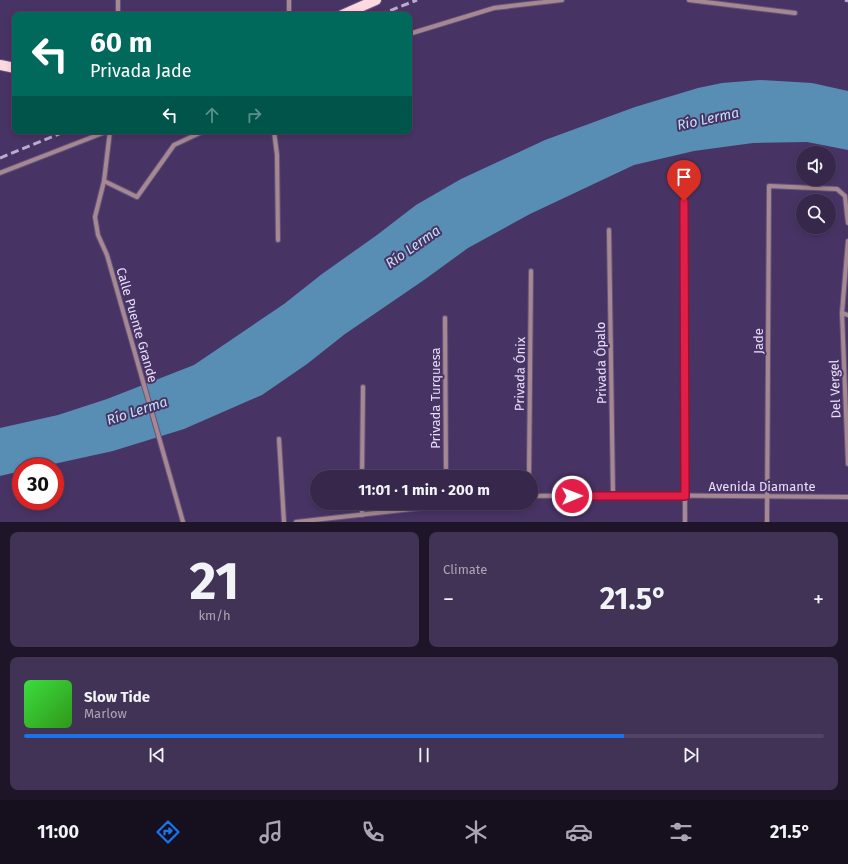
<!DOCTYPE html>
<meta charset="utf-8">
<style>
:root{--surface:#36274b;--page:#413355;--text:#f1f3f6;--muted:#aaa5b5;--line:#504463;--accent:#1a73e8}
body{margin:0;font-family:"Fira Sans",sans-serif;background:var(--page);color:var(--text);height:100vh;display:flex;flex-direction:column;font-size:15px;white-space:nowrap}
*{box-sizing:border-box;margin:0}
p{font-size:13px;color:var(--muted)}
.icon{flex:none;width:22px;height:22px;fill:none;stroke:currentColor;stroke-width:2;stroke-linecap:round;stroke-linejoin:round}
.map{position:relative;height:522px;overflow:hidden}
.details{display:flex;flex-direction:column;gap:10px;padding:10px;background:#1e1529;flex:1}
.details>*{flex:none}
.guide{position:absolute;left:12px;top:12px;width:400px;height:122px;border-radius:8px;box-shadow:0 2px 6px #0003,0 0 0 1px var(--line);background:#00695c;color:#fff;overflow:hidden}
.buttons{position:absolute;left:796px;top:146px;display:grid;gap:8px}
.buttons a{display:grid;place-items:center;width:40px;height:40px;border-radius:50%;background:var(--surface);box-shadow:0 2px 6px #0003,0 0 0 1px var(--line);font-size:20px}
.speed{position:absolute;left:12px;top:458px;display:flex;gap:8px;font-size:20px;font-weight:700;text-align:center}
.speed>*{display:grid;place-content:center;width:52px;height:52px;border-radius:50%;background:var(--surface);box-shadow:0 2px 6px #0003,0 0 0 1px var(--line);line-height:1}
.speed .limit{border:6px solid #d22;background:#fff;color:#111}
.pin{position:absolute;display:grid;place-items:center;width:34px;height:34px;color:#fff;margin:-41px -17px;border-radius:50% 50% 50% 0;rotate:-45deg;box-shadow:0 0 4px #0007}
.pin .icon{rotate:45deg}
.me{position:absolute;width:44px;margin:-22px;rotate:89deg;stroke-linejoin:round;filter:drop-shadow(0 0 3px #0008)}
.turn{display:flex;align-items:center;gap:14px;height:84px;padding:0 12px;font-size:18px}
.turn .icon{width:52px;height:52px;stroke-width:2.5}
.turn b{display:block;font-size:28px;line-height:34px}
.lanes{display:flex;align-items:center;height:38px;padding:0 12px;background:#0003;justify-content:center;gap:20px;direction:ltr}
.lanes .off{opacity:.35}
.big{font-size:30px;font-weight:700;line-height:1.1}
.details .widget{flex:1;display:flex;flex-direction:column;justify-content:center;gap:6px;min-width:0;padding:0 14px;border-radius:8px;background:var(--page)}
.details .dial{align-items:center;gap:0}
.dial b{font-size:52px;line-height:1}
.song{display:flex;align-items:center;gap:12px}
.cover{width:48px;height:48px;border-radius:6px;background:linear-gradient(135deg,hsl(120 70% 55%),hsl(110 70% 35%))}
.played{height:4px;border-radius:2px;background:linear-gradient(90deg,var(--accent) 75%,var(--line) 75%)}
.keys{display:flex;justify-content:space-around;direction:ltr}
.heat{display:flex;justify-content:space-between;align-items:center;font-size:22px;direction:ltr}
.details .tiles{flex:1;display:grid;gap:10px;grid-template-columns:1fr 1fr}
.widget:last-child{grid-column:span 2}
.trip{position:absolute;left:310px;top:470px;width:228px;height:40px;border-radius:20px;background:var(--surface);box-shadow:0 2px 6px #0003,0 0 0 1px var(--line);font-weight:700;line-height:40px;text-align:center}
.dock{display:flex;height:64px;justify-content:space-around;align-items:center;background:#16101e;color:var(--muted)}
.dock .icon{width:28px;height:28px}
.dock .active{color:var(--accent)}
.dock b{font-size:18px;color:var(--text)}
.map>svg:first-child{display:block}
.water{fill:#588db4}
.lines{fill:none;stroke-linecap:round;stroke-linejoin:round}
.minor-casing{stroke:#65537f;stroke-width:6}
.primary-casing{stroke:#65537f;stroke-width:12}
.minor{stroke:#a68990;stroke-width:4}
.primary{stroke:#fcd8e1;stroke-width:10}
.rail{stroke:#b9accf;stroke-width:3;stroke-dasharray:8 4;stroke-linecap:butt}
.route-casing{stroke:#92132f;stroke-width:10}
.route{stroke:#e11d48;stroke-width:7}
.labels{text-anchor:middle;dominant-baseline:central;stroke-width:4;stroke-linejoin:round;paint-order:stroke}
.street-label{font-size:13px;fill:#e9defc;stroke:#483464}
.water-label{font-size:14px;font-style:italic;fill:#c3e1f8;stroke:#483464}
</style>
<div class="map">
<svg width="848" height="522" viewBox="0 0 848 522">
<rect width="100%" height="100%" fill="#483464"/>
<path class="water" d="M760,80l52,3 36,8v59l-41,-8 -54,1 -59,8 -60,14 -104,49 -62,34 -44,32 -79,54 -38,30 -45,31 -78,34 -71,22 -73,16h-19v4l-21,5v-48l58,-13 49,-16 87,-34 90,-61 38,-30 55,-39 39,-30 45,-26 84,-39 90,-33 63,-19 24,-5z"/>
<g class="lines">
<defs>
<g id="minor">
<path d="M689,0l106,13"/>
<path d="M118,15v-15"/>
<path d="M289,15v-15"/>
<path d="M409,34l85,-26 68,-8"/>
<path d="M110,131l-6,50 -9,36 3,18 9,20 76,267"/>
<path d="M274,131l3,24 1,85"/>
<path d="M0,173l108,-42"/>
<path d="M104,181l33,16 37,-52 30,-14"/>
<path d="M684,201l1,321"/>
<path d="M609,230l4,265"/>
<path d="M848,241l-6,72 6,151"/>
<path d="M842,313l6,2"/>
<path d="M445,318l1,159"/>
<path d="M279,439l5,83"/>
<path d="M362,477l1,-90"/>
<path d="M529,477l2,-206"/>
<path d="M531,496l82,-1 235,2"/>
<path d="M362,515v-12"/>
<path d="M296,522l169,-19"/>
<path d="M767,522l2,-336 68,3 8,7 3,27"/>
</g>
<g id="primary">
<path d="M342,15l34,-15"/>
<path d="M0,65l15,3"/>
</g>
</defs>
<use href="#minor" class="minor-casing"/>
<use href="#primary" class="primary-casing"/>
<use href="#minor" class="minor"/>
<use href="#primary" class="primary"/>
<g class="rail">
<path d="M845,0l3,1"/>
<path d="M379,15l38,-15"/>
<path d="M0,158l66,-27"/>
</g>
</g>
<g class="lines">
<defs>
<path id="route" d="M572,496h113l-1,-295"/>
</defs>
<use href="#route" class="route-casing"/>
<use href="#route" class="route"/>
</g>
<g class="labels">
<g class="street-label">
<text transform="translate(137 325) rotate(74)">Calle Puente Grande</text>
<text transform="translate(758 341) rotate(-90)">Jade</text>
<text transform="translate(601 363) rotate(-91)">Privada Ópalo</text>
<text transform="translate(520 374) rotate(-89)">Privada Ónix</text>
<text transform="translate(835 389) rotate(-92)">Del Vergel</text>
<text transform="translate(435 398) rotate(-90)">Privada Turquesa</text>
<text x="762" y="486">Avenida Diamante</text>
</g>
<g class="water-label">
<text transform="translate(708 119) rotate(-12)">Río Lerma</text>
<text transform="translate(413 247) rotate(-35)">Río Lerma</text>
<text transform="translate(137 411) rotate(-18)">Río Lerma</text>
</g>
</g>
</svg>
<div class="buttons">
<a><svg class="icon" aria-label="sound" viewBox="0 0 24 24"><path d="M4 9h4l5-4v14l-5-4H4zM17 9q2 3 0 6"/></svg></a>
<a><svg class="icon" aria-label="search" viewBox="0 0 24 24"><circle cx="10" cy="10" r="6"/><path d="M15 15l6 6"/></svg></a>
</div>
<div class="speed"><div class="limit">30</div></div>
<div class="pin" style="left:684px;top:201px;background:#d93025"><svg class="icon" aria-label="arrive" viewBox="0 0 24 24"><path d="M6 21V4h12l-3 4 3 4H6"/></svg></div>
<svg class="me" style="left:572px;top:496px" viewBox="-20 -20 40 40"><circle r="17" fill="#e11d48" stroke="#fff" stroke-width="3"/><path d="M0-11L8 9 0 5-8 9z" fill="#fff"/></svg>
<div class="trip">11:01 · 1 min · 200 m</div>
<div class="guide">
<div class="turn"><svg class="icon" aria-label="left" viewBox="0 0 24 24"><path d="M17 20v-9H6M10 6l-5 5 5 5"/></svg><div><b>60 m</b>Privada Jade</div></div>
<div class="lanes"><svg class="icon" aria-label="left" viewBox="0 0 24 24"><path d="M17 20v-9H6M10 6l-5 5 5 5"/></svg><svg class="icon off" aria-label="ahead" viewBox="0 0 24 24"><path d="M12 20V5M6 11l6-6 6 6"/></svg><svg class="icon off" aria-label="right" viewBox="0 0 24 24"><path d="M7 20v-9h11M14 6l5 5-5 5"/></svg></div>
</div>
</div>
<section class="details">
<div class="tiles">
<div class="widget dial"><b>21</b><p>km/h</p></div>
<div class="widget"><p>Climate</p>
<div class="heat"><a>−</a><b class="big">21.5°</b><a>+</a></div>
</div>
<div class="widget">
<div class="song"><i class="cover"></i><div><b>Slow Tide</b><p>Marlow</p></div></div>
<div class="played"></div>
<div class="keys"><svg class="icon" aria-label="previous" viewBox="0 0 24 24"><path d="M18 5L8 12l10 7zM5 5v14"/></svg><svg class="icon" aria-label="pause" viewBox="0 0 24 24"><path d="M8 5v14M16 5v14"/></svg><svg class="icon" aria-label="next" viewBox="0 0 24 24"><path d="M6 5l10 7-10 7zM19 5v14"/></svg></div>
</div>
</div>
</section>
<nav class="dock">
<b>11:00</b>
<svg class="icon active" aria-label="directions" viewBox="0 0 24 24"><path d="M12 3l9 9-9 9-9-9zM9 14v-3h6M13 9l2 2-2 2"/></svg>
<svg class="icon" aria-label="music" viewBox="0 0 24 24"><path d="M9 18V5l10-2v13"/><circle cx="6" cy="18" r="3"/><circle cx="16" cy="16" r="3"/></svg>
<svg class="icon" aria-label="phone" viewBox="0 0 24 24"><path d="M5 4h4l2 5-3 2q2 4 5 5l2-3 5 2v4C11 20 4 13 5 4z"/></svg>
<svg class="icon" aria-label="climate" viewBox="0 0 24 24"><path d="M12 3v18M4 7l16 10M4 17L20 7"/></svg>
<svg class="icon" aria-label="car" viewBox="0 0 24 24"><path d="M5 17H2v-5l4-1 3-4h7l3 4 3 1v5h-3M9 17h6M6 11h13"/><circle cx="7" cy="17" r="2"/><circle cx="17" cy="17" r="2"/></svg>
<svg class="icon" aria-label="filters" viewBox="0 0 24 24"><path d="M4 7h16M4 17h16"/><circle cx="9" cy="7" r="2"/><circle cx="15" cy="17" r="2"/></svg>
<b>21.5°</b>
</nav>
